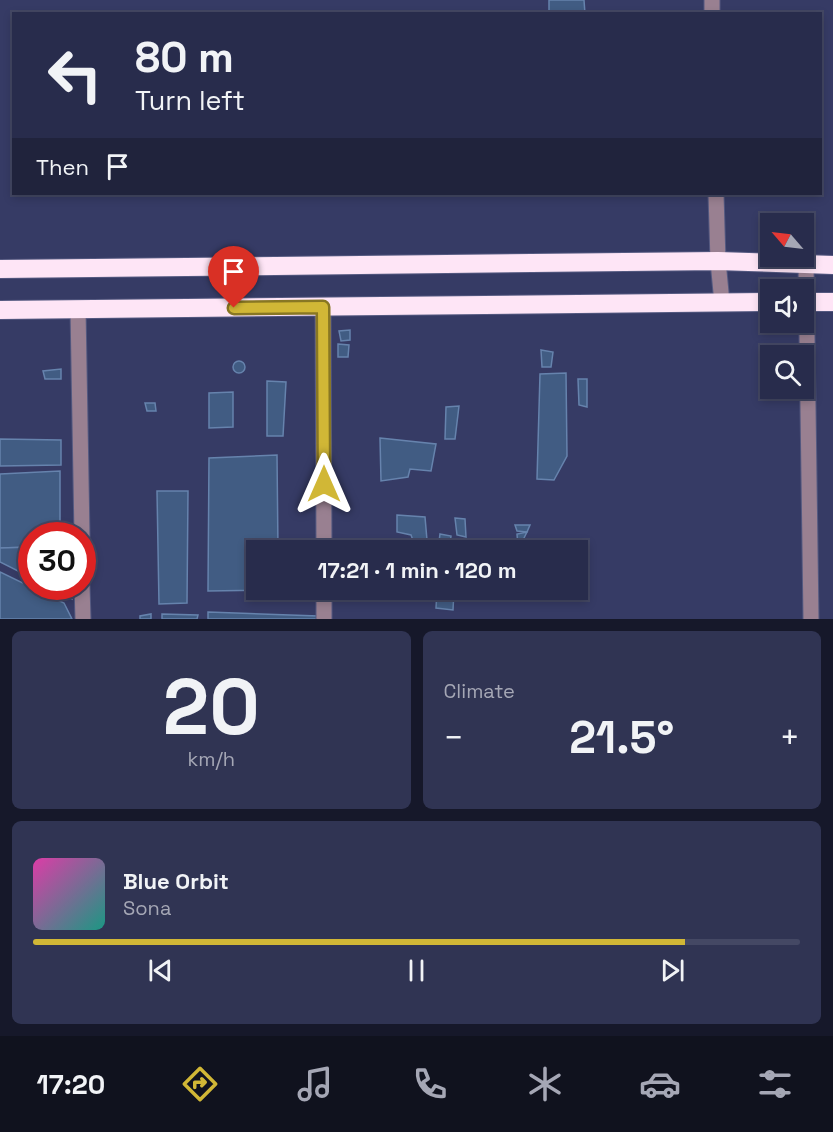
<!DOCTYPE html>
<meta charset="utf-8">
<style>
:root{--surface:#282c4c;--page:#303453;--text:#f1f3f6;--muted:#a5a7b5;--line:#444864;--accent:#d1b736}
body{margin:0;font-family:"Space Grotesk",sans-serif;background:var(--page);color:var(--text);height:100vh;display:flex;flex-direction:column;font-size:22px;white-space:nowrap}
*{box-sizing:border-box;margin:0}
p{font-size:20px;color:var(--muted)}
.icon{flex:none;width:33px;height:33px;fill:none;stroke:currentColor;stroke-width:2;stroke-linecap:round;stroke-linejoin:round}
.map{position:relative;height:619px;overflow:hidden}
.details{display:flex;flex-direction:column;gap:12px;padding:12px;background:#16182a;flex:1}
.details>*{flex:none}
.guide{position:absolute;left:12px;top:12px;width:810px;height:183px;border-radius:0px;box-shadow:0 3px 9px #0003,0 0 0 2px var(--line);background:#282c4c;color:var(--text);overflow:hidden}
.needle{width:39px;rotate:298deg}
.buttons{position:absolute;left:760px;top:213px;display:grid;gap:12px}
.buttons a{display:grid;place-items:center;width:54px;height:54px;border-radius:0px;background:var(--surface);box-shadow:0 3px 9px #0003,0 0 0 2px var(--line);font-size:30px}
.speed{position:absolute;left:18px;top:522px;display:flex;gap:12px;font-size:30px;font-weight:700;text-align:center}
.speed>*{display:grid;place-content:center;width:78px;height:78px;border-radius:50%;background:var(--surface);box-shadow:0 3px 9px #0003,0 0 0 2px var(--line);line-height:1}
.speed .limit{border:9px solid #d22;background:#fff;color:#111}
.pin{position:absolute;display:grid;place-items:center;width:51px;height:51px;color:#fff;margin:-62px -26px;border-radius:50% 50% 50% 0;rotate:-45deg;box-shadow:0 0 6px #0007}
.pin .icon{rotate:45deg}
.me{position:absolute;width:66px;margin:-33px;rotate:0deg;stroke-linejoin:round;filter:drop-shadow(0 0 4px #0008)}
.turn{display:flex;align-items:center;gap:21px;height:126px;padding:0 24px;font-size:27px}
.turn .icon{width:78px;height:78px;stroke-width:2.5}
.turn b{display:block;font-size:42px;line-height:51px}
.then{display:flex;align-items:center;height:57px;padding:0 24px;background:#0003;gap:12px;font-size:22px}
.big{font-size:45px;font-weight:700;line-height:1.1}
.details .widget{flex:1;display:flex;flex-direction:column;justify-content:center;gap:9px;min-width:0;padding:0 21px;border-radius:9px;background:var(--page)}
.details .dial{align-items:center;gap:0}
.dial b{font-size:78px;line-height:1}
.song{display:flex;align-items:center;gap:18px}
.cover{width:72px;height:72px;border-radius:9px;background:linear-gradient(135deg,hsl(320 70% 55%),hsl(170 70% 35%))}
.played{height:6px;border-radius:3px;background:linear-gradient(90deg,var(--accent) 85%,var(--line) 85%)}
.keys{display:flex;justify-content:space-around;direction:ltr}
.heat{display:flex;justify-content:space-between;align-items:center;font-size:33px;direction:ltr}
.details .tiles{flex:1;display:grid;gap:12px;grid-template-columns:1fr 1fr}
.widget:last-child{grid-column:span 2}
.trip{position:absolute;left:246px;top:540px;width:342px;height:60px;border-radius:0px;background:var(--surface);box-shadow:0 3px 9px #0003,0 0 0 2px var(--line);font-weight:700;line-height:60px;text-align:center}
.menu{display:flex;height:96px;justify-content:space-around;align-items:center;background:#10121e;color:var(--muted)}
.menu .icon{width:42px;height:42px}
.menu .active{color:var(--accent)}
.menu b{font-size:27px;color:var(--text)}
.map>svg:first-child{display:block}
.building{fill:#415c83;stroke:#6683ad;stroke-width:1.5}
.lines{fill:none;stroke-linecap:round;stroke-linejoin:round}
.minor-casing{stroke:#545980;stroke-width:17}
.highway-casing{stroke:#545980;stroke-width:20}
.minor{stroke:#998091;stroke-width:15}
.highway{stroke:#fee5f6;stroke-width:18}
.route-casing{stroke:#887723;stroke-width:15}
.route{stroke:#d1b736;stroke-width:10}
</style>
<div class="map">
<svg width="833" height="619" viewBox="0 0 833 619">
<rect width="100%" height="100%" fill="#363b65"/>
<g class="building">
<path d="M549,0h35l1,14h-36z"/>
<path d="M350,330v10l-9,1 -2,-10z"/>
<path d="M338,344l11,1 -1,12h-10z"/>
<path d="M541,350l12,2 -2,15h-9z"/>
<circle cx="239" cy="367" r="6"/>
<path d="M61,369v10h-16l-2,-8z"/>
<path d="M566,373l1,83 -13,24 -17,-1 3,-105z"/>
<path d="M578,379h9v28l-8,-2z"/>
<path d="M267,381l19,1 -3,54h-16z"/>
<path d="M233,392v35l-24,1v-35z"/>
<path d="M145,403h10l1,8h-9z"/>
<path d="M459,406l-4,33h-10l1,-32z"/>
<path d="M380,438l56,6 -5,27 -21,-2 -2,8 -27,4z"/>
<path d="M0,439l61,1v25l-61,1z"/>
<path d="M277,455l1,95h-22v40h23l-71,1 1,-133z"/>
<path d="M60,471v65h-28v11l-32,1v-74z"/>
<path d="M157,491h31l-1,112 -28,1z"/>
<path d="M397,515l28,2 2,23 8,3 -1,6h-14l-1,-6h-5l-3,-8 -14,-3z"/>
<path d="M455,518l10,1 1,18 -9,-2z"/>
<path d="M515,525h15l-3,7 -10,-1z"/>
<path d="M527,532l-6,12 -3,3 -1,-13z"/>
<path d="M440,534l11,2 -2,14h-11z"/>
<path d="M32,547v31l-32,-16v-14z"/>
<path d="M0,572l64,31 8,16h-72z"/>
<path d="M48,586h24v13z"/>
<path d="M437,590h17l-1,20 -17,-2z"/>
<path d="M208,612l110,4v3h-110z"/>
<path d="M151,614v5h-11v-3z"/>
<path d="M162,614l36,1 -1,4h-35z"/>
</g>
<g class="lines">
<defs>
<g id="minor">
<path d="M712,0v14"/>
<path d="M716,194l2,67 4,42"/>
<path d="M806,265l5,354"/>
<path d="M323,307l1,243"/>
<path d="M78,309l4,227"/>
<path d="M82,586l1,33"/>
<path d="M324,590v29"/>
</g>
<g id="highway">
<path d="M0,269l718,-8 115,4"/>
<path d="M804,302h29"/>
<path d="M0,310l771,-8"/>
</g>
</defs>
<use href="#minor" class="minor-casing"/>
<use href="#highway" class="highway-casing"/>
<use href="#minor" class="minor"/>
<use href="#highway" class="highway"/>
</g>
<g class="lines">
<defs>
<path id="route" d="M234,308l89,-1 1,177"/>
</defs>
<use href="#route" class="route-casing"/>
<use href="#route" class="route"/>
</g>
</svg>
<div class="buttons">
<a><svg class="needle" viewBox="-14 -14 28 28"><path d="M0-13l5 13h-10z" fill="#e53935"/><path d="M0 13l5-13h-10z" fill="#a5a7b5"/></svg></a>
<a><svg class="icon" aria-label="sound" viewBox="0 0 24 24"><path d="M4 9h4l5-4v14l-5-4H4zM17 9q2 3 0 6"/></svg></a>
<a><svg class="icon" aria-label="search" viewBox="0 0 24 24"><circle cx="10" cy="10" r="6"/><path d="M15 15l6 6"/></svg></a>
</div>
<div class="speed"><div class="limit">30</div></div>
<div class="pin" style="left:234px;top:308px;background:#d93025"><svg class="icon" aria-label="arrive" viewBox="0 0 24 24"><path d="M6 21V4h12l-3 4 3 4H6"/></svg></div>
<svg class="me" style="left:324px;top:484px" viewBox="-20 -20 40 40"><path d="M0-17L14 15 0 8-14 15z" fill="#d1b736" stroke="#fff" stroke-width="4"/></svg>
<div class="trip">17:21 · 1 min · 120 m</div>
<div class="guide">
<div class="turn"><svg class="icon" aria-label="left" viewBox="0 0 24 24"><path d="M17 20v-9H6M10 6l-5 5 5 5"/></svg><div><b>80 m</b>Turn left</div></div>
<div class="then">Then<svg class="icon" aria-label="arrive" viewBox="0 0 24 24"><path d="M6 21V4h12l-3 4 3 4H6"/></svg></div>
</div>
</div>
<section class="details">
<div class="tiles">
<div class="widget dial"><b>20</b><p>km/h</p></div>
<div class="widget"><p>Climate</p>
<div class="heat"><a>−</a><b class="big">21.5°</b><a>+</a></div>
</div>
<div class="widget">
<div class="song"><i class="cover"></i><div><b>Blue Orbit</b><p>Sona</p></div></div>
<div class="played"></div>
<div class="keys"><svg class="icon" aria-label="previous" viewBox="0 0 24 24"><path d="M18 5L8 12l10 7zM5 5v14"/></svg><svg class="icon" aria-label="pause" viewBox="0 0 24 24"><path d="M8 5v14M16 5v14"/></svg><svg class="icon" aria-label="next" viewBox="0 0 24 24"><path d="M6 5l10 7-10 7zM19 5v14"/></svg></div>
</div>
</div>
</section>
<nav class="menu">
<b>17:20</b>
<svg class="icon active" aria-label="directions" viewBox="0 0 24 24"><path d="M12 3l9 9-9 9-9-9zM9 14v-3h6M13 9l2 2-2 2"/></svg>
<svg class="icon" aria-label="music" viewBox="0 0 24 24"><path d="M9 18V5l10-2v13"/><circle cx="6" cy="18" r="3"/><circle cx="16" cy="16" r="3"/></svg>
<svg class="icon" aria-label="phone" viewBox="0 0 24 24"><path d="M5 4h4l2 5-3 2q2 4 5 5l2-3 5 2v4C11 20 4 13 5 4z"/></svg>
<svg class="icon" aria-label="climate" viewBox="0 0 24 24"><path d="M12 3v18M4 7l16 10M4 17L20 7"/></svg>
<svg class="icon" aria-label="car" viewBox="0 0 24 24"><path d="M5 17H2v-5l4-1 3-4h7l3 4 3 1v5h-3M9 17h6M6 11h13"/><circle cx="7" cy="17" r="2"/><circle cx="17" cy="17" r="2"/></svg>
<svg class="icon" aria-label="filters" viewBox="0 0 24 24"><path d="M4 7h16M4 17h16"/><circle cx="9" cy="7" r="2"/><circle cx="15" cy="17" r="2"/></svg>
</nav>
